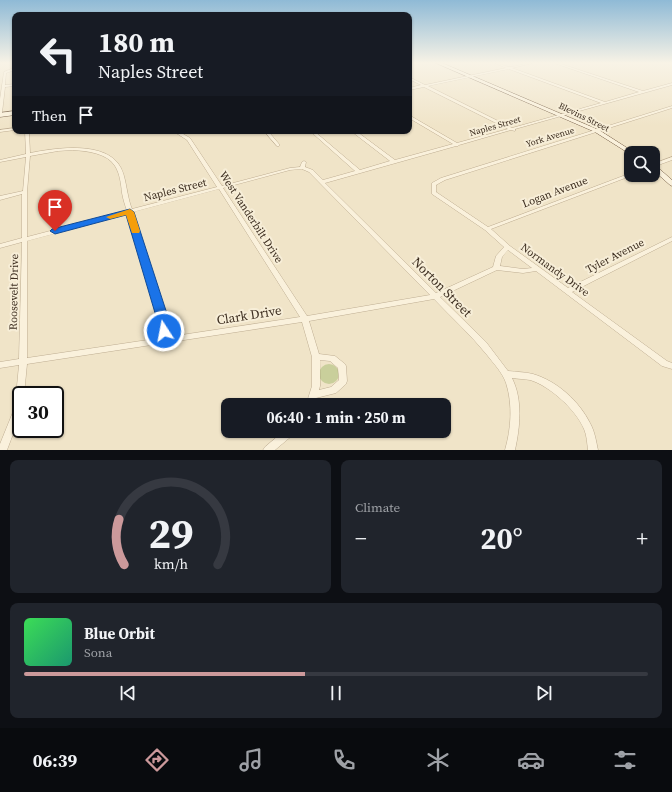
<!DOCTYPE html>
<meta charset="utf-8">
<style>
:root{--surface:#171b24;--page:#20242c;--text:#f1f3f6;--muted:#9ea1a6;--line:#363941;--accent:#cc999b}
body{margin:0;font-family:"Source Serif 4",serif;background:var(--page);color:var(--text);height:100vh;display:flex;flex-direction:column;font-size:15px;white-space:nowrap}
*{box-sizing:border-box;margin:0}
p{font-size:13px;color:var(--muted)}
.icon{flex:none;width:22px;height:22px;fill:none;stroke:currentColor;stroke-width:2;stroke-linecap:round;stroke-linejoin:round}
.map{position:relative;height:450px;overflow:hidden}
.side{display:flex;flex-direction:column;gap:10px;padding:10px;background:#0d0f14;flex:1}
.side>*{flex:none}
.hud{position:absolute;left:12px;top:12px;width:400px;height:122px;border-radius:8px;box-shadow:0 1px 3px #0004;background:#171b24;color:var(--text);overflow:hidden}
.tools{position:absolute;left:624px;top:146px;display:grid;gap:8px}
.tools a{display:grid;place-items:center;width:36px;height:36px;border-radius:8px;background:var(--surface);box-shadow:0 1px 3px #0004;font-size:20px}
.speed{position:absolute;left:12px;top:386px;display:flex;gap:8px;font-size:20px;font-weight:700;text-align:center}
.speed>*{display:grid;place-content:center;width:52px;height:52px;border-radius:50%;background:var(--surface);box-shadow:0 1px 3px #0004;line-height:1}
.speed .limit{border:2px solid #111;border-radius:6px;background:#fff;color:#111}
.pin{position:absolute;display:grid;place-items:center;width:34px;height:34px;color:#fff;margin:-41px -17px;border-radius:50% 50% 50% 0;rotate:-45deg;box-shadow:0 0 4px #0007}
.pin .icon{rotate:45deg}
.me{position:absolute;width:44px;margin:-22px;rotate:349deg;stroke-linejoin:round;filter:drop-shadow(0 0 3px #0008)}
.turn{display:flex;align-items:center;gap:14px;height:84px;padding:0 20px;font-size:18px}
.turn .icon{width:52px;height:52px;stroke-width:2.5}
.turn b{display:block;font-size:28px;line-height:34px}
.then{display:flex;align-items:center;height:38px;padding:0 20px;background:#0003;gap:8px;font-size:15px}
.big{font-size:30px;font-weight:700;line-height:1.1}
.side .card{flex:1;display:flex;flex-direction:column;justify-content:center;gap:6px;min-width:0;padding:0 14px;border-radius:8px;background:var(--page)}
.side .dial{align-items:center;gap:0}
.dial svg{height:104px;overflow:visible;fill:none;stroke:var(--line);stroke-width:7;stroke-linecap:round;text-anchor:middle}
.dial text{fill:var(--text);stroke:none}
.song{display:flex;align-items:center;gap:12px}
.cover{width:48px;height:48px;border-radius:6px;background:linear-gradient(135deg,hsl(130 70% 55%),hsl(160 70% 35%))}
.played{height:4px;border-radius:2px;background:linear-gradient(90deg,var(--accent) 45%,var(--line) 45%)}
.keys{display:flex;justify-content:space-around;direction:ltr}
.heat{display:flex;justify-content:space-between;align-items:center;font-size:22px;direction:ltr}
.side .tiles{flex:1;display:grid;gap:10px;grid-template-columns:1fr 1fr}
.card:last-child{grid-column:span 2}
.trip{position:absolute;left:221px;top:398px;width:230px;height:40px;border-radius:8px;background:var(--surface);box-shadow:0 1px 3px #0004;font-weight:700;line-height:40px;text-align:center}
.tab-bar{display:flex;height:64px;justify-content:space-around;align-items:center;background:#090b0e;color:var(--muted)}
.tab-bar .icon{width:28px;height:28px}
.tab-bar .selected{color:var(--accent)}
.tab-bar b{font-size:18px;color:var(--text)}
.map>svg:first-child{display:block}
.green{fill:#c9cf9b}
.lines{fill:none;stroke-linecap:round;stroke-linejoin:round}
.street-casing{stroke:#8d765c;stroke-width:0.5}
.secondary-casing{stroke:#6f573f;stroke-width:1}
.street{fill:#faf1dc;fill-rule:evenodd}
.secondary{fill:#faf1dc;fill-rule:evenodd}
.route{fill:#1a73e8;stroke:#114b97}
.slow{fill:#f59e0b}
.labels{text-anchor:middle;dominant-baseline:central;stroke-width:4;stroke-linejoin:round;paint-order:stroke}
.far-street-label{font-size:9px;fill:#3d2e20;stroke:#f7eed8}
.street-label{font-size:11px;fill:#3d2e20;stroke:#f7eed8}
.near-street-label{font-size:13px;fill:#3d2e20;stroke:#f7eed8}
</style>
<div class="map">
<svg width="672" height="450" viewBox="0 0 672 450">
<rect width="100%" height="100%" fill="#f0e4c8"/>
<circle class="green" cx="329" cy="374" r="10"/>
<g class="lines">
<defs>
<g id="street">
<path d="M495,63c5,0 10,4 16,4 7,-1 15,-4 22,-4l-21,5 93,34 34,-10 -85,-29h4l85,28 29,-8v2l-157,44v2l-4,-1 -52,15 -1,1h-2l-131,37 111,110 57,-26 3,-11 8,-9 -19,-17 -53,-36v-11l9,-5 231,-72v2l-227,72 -9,5v7l52,35 143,-54v2h2l-142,54 19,17 58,42 104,-51v4l-100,51 95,69 5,2v6l-10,-3 -126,-95 -13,2 -26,-3 -57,27 46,45 22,29c9,1 17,1 25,3 24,7 46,27 57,49 5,9 6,18 8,27h-10c-1,-7 -1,-14 -4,-21 -8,-19 -34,-43 -54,-49 -5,-1 -12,-1 -18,-2 11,22 8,49 3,72h-10c6,-21 8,-45 1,-67 -4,-11 -12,-19 -19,-28 -16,-20 -35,-37 -53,-56l-125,22 10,33 16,2 10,8 1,2 1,15 -1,3 -10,9 -20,5 -2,7h-8l6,-19v-29l-10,-35 -275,42 -3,31h-3v18l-14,37h-7v-6l15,-37 4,-42 -19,3v-6l19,-3 3,-117 -22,6v-4l22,-6v-44l-22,6v-4l23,-5 3,-34 -26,5v-2l26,-6 -1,-23h4l1,22c25,-5 77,-13 91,15 4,8 5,18 7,27 1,5 2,9 4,14l85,-22 -30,-47 -14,-9h5l12,7 32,48 68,-18 10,-1 2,-5 2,-1 2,1 -1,5 8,3 10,10 32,-9 -45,-40h4l46,39 30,-9 -39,-30h5l39,29 58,-16 -44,-26v-3l48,28 51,-14 -84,-42 -15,3v-2l12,-3 -12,-6v-2l16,8 81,-17zM509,69l92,34 -89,25 -84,-42zM73,150c14,1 34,3 42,16 5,8 6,18 7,27 1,6 3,12 5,18l-100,26v-45l3,-36 28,-5zM302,169l7,3 121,123 -123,21 -84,-128 67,-18zM219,189l81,128 -132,20v-14l-35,-111zM128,214l32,109 1,15 -134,20v-117zM508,250l24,18 -9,1 -23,-3 2,-9zM320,360l10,1 8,7 1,12 -8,7 -12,3 1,-4z"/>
<path d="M14,68h1v2l-9,3 -1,12 10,-1v2l-10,1 -3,26 -2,1v-15l4,-27z"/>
<path d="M15,128v2l-15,2v-2z"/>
<path d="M264,131h4l11,13v2h-2z"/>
<path d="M672,157v3l-19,7v-3z"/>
<path d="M284,431h11l-1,3 -19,16h-12l2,-3z"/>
</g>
<g id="secondary">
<path d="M436,63h6l157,67 36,23 -5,1 -35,-22z"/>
<path d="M15,111v4l-15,2v-4z"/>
<path d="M653,164l2,1 17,15v6l-2,-1 -17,-15z"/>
</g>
</defs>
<use href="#street" class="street-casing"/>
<use href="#secondary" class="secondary-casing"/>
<use href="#street" class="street"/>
<use href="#secondary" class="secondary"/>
</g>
<linearGradient id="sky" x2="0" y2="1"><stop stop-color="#8fbad6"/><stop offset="0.5" stop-color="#f8f3e6"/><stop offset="1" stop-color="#f8f3e6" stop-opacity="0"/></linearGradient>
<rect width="672" height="126" fill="url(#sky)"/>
<path class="route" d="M130,209l4,3 36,111v8l-1,4h-9l-2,-12 -32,-108 -71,19 -5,-3 2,-2z"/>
<path class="slow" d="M130,209l4,3 6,19 -1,2h-7l-6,-18 -16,4 -4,-2z"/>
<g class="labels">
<g class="far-street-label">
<text transform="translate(584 117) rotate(26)">Blevins Street</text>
<text transform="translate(495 126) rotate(-16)">Naples Street</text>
<text transform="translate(550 137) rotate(-17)">York Avenue</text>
</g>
<g class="street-label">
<text transform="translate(175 190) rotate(-14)">Naples Street</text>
<text transform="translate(555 192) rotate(-21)">Logan Avenue</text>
<text transform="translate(251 217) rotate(57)">West Vanderbilt Drive</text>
<text transform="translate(615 256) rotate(-27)">Tyler Avenue</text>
<text transform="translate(555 270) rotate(36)">Normandy Drive</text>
<text transform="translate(14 292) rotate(-89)">Roosevelt Drive</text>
</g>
<g class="near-street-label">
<text transform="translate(442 287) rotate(45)">Norton Street</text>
<text transform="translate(249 315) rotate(-9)">Clark Drive</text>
</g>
</g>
</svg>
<div class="tools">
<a><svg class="icon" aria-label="search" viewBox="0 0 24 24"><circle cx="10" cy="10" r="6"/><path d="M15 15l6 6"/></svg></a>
</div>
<div class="speed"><div class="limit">30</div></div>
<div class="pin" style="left:55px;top:231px;background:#d93025"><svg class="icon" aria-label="arrive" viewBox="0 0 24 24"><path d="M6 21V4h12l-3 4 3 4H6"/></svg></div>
<svg class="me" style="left:164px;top:331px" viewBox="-20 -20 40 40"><circle r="17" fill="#1a73e8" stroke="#fff" stroke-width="3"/><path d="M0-11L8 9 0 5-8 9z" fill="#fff"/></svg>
<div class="trip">06:40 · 1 min · 250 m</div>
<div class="hud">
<div class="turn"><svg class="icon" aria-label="left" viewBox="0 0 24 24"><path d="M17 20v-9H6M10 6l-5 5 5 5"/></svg><div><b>180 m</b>Naples Street</div></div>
<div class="then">Then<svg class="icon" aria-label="arrive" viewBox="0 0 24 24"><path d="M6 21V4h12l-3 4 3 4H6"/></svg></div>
</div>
</div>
<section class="side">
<div class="tiles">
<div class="card dial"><svg viewBox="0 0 100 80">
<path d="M14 69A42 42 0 1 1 86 69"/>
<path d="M14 69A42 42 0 0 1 10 34" stroke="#cc999b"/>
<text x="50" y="56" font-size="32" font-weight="700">29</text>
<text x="50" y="72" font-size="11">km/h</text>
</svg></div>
<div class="card"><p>Climate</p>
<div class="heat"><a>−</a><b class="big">20°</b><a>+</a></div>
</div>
<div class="card">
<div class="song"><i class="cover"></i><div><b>Blue Orbit</b><p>Sona</p></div></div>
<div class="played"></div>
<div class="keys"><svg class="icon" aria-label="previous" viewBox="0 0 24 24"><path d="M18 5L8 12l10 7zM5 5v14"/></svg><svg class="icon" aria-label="pause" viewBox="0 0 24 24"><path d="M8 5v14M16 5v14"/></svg><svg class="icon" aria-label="next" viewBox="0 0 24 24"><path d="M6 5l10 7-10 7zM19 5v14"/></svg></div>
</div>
</div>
</section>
<nav class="tab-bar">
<b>06:39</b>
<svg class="icon selected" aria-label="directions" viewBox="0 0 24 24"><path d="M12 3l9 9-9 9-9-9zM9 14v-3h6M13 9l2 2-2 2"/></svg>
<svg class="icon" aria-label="music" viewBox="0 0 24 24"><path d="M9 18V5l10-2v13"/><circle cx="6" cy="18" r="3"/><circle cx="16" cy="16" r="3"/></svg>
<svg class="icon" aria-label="phone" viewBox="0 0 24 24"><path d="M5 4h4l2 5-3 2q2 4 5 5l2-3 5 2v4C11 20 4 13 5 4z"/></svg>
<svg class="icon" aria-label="climate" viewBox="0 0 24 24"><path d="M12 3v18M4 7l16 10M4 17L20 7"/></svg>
<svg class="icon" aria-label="car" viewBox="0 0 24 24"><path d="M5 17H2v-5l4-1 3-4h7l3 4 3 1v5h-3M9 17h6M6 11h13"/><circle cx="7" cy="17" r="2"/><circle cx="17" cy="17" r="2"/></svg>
<svg class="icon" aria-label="filters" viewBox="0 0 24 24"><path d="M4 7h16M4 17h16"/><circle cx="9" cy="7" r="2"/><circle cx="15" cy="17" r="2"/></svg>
</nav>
